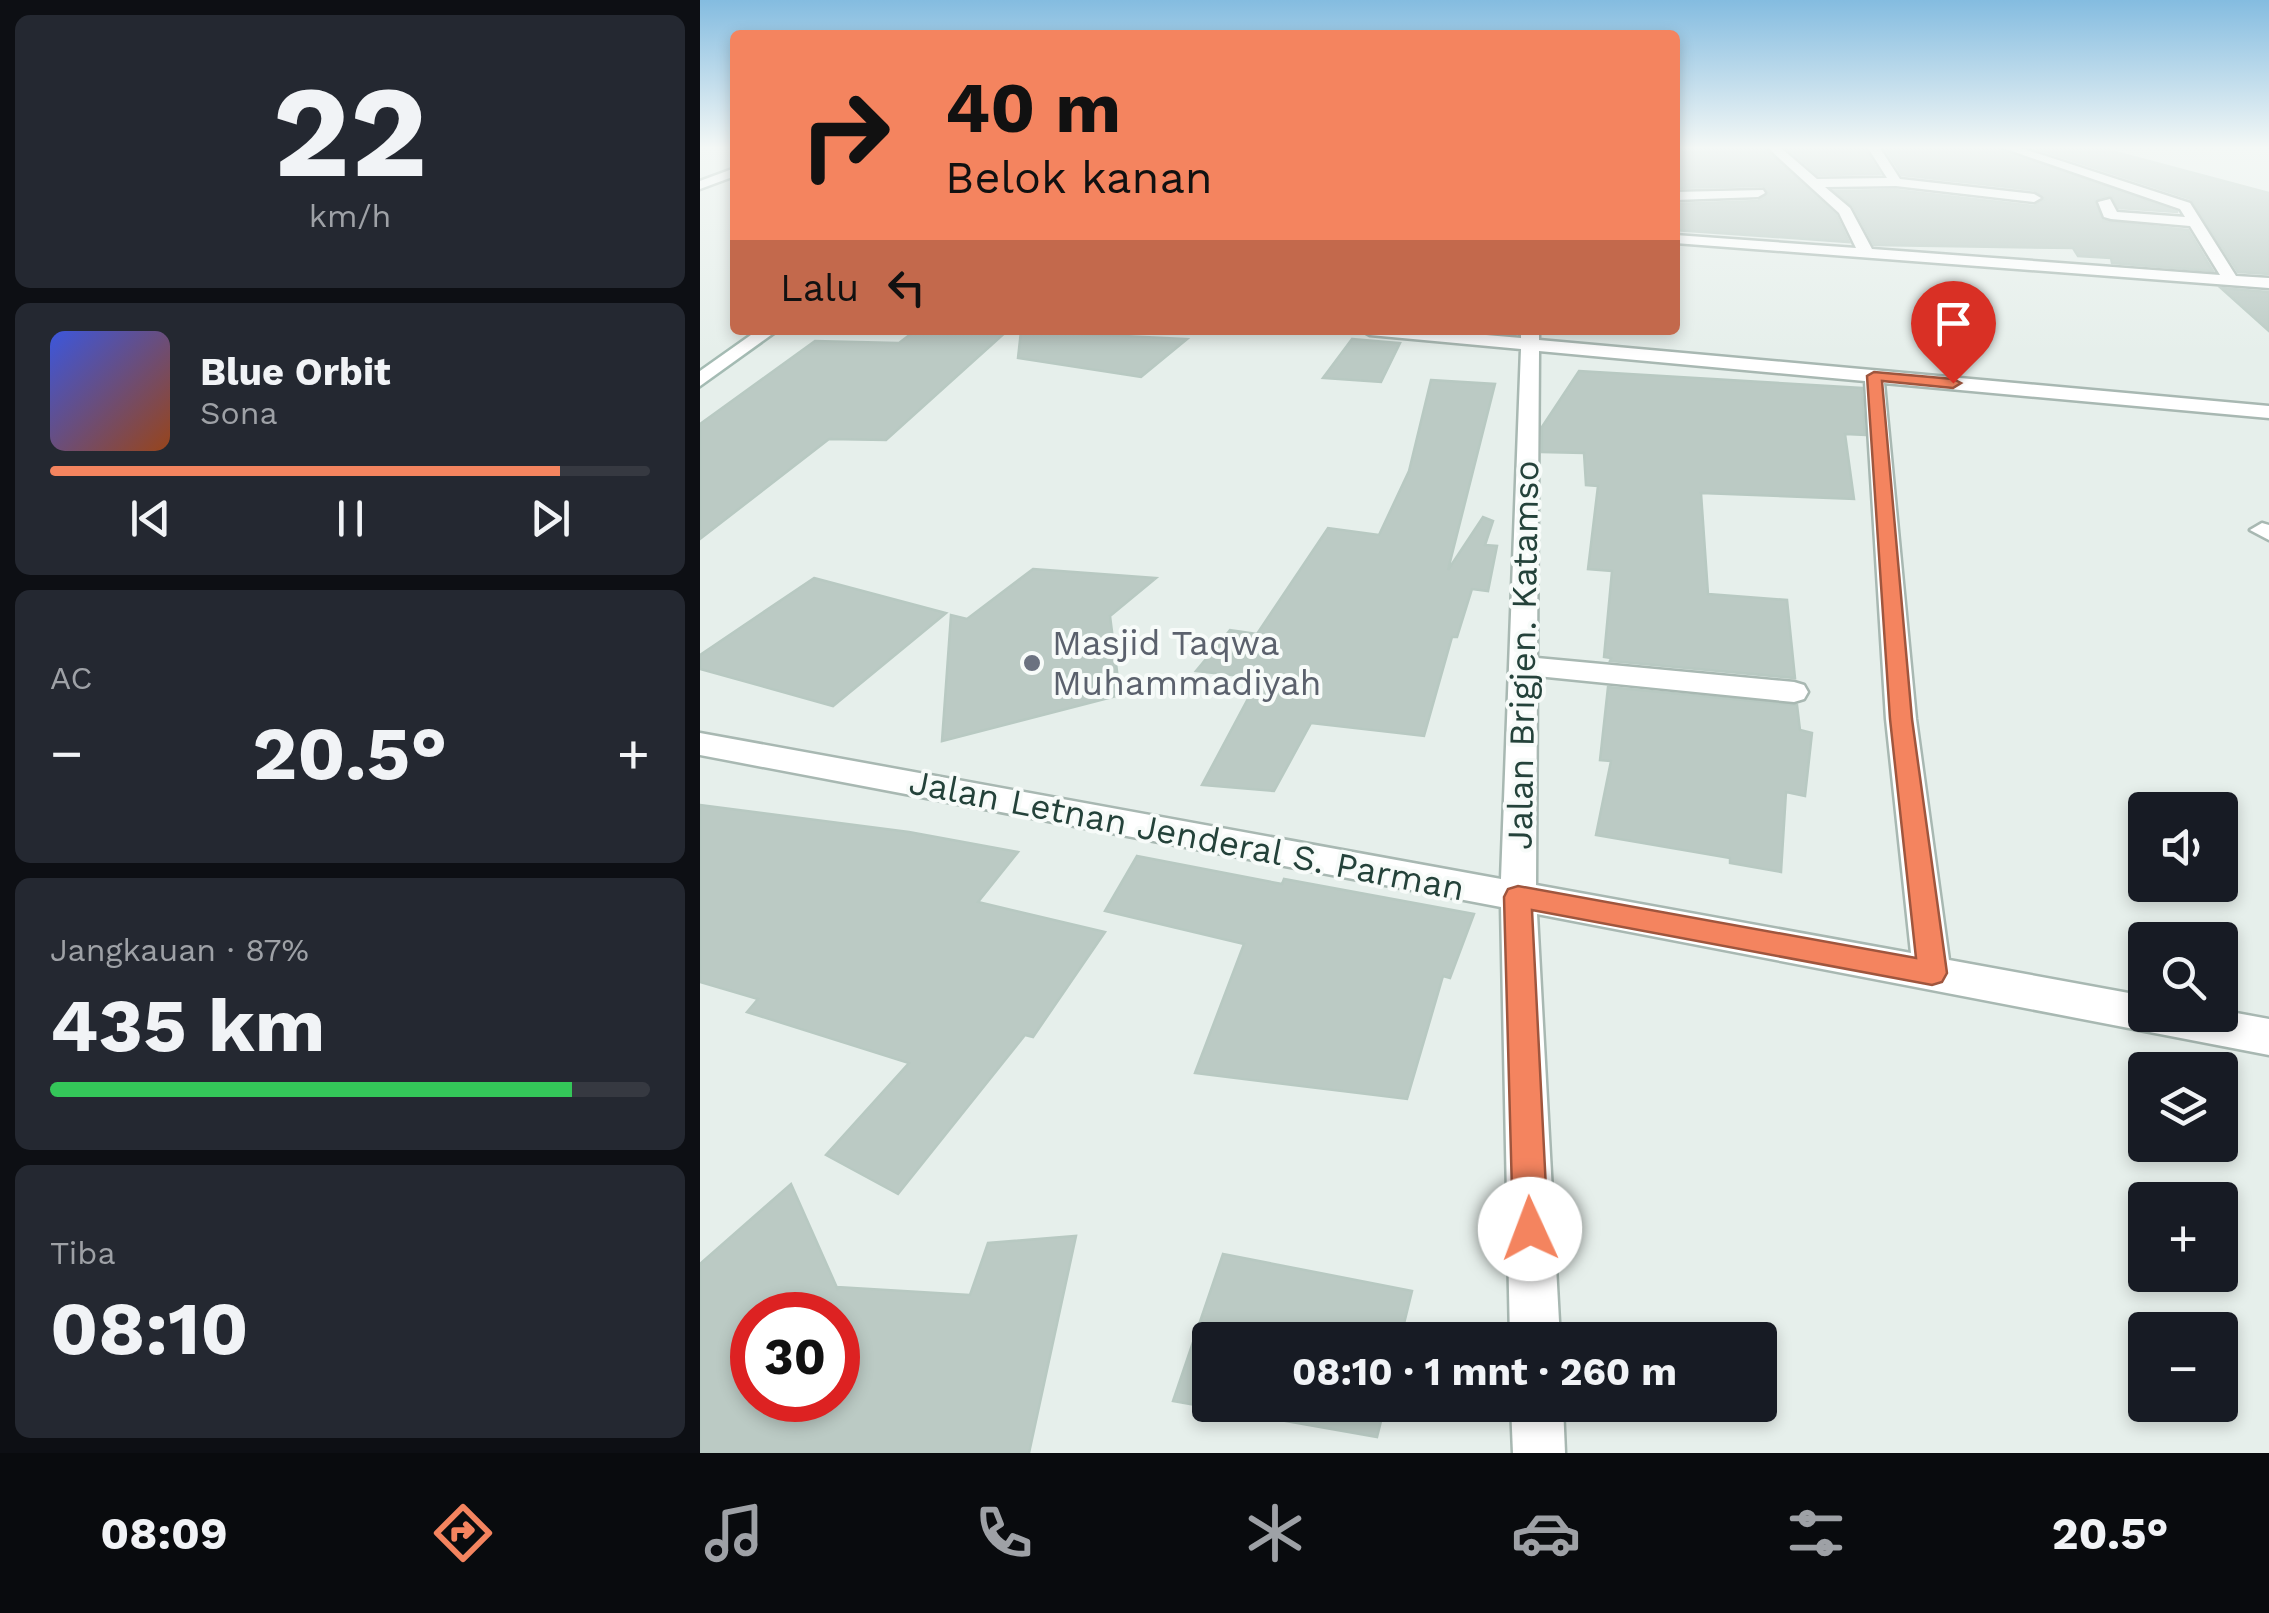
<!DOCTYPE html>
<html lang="id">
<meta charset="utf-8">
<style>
:root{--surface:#171b24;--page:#242831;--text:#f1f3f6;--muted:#9ea1a6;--line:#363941;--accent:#f4845f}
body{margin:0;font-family:"Work Sans",sans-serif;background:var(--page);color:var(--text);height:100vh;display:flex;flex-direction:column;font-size:38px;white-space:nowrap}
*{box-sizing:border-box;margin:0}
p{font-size:32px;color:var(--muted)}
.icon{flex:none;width:55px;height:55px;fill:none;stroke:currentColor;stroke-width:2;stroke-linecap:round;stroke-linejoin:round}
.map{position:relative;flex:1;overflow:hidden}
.sheet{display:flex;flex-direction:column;gap:15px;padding:15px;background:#0d0f14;width:700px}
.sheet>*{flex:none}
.banner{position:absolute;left:30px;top:30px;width:950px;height:305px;border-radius:10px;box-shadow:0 5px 15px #0003;background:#f4845f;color:#111;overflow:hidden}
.controls{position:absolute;left:1428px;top:792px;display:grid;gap:20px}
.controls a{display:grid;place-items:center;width:110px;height:110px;border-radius:10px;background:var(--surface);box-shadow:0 5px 15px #0003;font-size:50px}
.speed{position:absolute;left:30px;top:1292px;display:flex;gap:20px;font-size:50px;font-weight:700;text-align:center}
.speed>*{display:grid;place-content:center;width:130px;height:130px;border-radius:50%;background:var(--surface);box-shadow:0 5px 15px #0003;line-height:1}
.speed .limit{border:15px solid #d22;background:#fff;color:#111}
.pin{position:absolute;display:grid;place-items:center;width:85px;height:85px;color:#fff;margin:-102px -42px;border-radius:50% 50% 50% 0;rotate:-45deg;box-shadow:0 0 10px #0007}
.pin .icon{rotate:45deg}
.me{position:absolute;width:110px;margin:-55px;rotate:358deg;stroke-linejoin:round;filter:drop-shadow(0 0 8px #0008)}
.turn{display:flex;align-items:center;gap:35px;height:210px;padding:0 50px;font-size:45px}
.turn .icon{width:130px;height:130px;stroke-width:2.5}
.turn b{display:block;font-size:70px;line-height:85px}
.then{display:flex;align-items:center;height:95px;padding:0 50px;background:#0003;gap:20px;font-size:38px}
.big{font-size:75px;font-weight:700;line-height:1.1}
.sheet .tile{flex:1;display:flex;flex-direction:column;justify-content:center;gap:15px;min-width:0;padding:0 35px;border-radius:15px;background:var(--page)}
.sheet .dial{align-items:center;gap:0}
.dial b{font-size:130px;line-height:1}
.song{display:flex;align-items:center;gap:30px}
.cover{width:120px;height:120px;border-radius:15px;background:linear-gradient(135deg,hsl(230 70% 55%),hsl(20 70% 35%))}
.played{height:10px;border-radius:5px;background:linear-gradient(90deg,var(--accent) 85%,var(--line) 85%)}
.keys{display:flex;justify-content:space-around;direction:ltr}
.heat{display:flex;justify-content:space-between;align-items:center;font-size:55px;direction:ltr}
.charge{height:15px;border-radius:8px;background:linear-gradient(90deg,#34c759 87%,var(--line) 0)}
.trip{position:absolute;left:492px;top:1322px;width:585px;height:100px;border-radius:10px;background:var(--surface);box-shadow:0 5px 15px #0003;font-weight:700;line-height:100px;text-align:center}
.dock{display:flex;height:160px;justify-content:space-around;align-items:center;background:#090b0e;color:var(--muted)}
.dock .icon{width:70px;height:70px}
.dock .active{color:var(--accent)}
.dock b{font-size:45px;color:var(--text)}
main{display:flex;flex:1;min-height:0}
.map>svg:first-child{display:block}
.building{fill:#bbcac4;stroke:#b8c9c2;stroke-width:2.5;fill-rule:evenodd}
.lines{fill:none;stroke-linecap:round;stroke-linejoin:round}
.street-casing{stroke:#a8b8b2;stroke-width:5}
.secondary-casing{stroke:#a4bbb3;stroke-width:5}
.street{fill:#fff;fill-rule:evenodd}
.secondary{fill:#fff;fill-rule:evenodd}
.route{fill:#f4845f;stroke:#9f563e;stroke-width:2.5}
.worship-dot{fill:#6b7280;stroke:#f7fbf9;stroke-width:4}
.labels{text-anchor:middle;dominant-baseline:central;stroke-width:8;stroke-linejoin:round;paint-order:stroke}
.worship-label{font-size:35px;fill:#5b616d;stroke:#f7fbf9;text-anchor:start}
.street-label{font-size:35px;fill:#24423a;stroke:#f7fbf9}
</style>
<main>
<section class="sheet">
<div class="tile dial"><b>22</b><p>km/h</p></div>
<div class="tile">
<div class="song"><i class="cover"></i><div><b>Blue Orbit</b><p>Sona</p></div></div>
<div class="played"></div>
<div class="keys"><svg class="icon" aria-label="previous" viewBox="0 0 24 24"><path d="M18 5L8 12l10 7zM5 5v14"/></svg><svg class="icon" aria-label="pause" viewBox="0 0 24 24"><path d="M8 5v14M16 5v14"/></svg><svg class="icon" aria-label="next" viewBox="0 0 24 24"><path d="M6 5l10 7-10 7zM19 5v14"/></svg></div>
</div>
<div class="tile"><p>AC</p>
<div class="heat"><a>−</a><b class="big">20.5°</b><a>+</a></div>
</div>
<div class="tile"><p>Jangkauan · 87%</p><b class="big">435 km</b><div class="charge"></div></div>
<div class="tile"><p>Tiba</p><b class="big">08:10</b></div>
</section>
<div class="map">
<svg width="1569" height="1453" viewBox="0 0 1569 1453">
<rect width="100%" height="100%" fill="#e6efeb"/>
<g class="building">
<path d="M975,148h89l72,67 13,27 -174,-12v-26l83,-3 11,-7 -6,-8 -88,2z"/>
<path d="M1087,148h77l16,26 -62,1z"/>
<path d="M1185,148h114l179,64 -59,-4 -7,-12 -17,4 8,21 85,9 25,41 -101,-8 -1,-5 -33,-2 -5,-8 -199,-3 -21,-39 -18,-15 61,-1 138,16 11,-7 -11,-9 -132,-15z"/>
<path d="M1334,148h66l169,45v81l-31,-2 -47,-73z"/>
<path d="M1521,288l48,4v39z"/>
<path d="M216,330h92l-122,110 -57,-1 -129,100v-115l115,-83 84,2z"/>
<path d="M321,331l166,8 -46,38 -123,-19z"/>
<path d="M652,339l48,4 -19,39 -58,-4z"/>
<path d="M879,371l283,17 3,47 -20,-1 9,65 -153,-6 7,101 79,6 8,78 -185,-17 1,-3 -7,-1 8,-86 -24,-2 10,-83 -12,-1 -2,-32 -42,-1v-25z"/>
<path d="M731,380l64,4 -47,186 35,-53 10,4 -8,24 12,1 -9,45 -16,-2 -15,48h-5l-28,99 -113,-13 -37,68 -72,-6 57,-107 -63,-7 34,-41 27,4 71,-106 51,7 30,-64z"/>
<path d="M333,569l123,9 -46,38 10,79 -178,46 9,-126 16,4z"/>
<path d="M114,578l132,35 -113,93 -133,-37v-14z"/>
<path d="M908,687l189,18 3,25 12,3 -7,63 -19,-4 -5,80 -51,-9v-5l-134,-23 15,-74 -11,-1z"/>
<path d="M0,805l209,27 109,20 -40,50 127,30 -72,105 -8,-2 -127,159 -72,-39 83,-92 -162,-51 11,-13 -58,-17z"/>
<path d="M437,856l145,28 2,-5 190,35 -24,64 -7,-2 -36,123 -212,-26 49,-129 -139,-33z"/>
<path d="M91,1184l47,106v-3l132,8 18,-52 88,-7 -47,217h-329v-189zM52,1315h86v85h-86z"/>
<path d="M523,1254l189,37 -12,49h-190v65h175l-8,32 -204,-36z"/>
</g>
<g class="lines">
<defs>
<g id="street">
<path d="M1068,148h13l36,31 70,-1 -19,-30h12l20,31 134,15 7,4 -7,4 -138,-16 -71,1 25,21 22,41 348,26 -30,-49 -79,-7 -7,-2 -6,-15 12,-3 7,13 68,5 -5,-8 -177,-61h18l169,55 46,73 33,2v10l-594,-45v-8l181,13 -17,-35z"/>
<path d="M35,168v8l-35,13v-8z"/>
<path d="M1063,190l2,3 -7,4 -83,3v-8z"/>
<path d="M661,330h67l93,8v-8h18v10l730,66v12l-385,-35 32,336 33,241 196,36v19h75v-5l49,9v36l-732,-141 23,426h-50l-9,-433 -801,-152v-22l801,146 20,-530 -151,-14zM839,351l326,30 21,338 25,234 -375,-68 1,-209 257,26 10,-3 4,-7 -4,-7 -10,-3 -257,-24z"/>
<path d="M1562,523l7,2v15l-19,-10z"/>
<path d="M811,1405h52l2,48h-52z"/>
</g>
<path id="secondary" d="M58,330h20l-78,56v-15z"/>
</defs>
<use href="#street" class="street-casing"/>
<use href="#secondary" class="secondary-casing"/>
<use href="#street" class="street"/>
<use href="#secondary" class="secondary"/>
</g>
<linearGradient id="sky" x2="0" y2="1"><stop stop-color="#84bce0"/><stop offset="0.42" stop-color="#f4f8f6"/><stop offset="1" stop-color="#f4f8f6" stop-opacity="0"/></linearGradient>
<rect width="1569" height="352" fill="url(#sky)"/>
<path class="route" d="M1174,372l79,7 8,4 -8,5 -71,-7 30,338 35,254 -5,9 -10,3 -400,-75 16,319 -5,13 -13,5 -12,-5 -5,-13 -9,-332 4,-8 10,-3 398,72 -26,-239 -23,-343z"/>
<circle class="worship-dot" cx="332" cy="663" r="10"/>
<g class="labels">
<g class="worship-label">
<text x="352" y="643">Masjid Taqwa<tspan x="352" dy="40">Muhammadiyah</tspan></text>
</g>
<g class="street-label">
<text transform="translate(823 655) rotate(-89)">Jalan Brigjen. Katamso</text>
<text transform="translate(487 835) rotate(11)">Jalan Letnan Jenderal S. Parman</text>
</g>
</g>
</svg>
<div class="controls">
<a><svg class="icon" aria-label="sound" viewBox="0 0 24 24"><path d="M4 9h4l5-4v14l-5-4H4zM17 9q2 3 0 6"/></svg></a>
<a><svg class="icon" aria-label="search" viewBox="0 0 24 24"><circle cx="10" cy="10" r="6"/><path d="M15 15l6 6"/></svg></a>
<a><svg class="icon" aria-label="layers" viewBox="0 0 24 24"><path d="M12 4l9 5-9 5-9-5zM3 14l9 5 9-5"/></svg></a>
<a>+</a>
<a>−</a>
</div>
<div class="speed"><div class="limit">30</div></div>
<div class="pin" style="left:1253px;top:383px;background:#d93025"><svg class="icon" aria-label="arrive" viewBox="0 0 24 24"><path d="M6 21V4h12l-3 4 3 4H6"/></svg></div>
<svg class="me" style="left:830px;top:1229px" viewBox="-20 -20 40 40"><circle r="19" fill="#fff"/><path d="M0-13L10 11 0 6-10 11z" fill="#f4845f"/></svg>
<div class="trip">08:10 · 1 mnt · 260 m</div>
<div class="banner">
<div class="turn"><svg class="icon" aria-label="right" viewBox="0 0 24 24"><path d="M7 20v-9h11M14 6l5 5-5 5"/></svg><div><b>40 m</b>Belok kanan</div></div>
<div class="then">Lalu<svg class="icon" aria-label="left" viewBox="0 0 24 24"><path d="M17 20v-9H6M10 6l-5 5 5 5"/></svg></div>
</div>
</div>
</main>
<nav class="dock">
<b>08:09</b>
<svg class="icon active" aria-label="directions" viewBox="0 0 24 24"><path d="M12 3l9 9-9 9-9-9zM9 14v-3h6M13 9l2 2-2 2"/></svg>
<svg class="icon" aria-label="music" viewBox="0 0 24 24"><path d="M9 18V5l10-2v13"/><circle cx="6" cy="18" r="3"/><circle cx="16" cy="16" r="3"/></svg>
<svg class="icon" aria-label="phone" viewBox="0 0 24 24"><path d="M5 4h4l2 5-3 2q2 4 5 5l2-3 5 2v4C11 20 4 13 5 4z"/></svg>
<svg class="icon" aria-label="climate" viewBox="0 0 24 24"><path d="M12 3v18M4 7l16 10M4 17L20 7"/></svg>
<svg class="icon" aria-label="car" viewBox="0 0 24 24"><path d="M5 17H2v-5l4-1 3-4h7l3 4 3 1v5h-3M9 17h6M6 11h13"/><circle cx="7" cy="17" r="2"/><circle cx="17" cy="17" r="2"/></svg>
<svg class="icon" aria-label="filters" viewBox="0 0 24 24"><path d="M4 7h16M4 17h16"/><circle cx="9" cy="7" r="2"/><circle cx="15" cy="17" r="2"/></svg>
<b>20.5°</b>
</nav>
